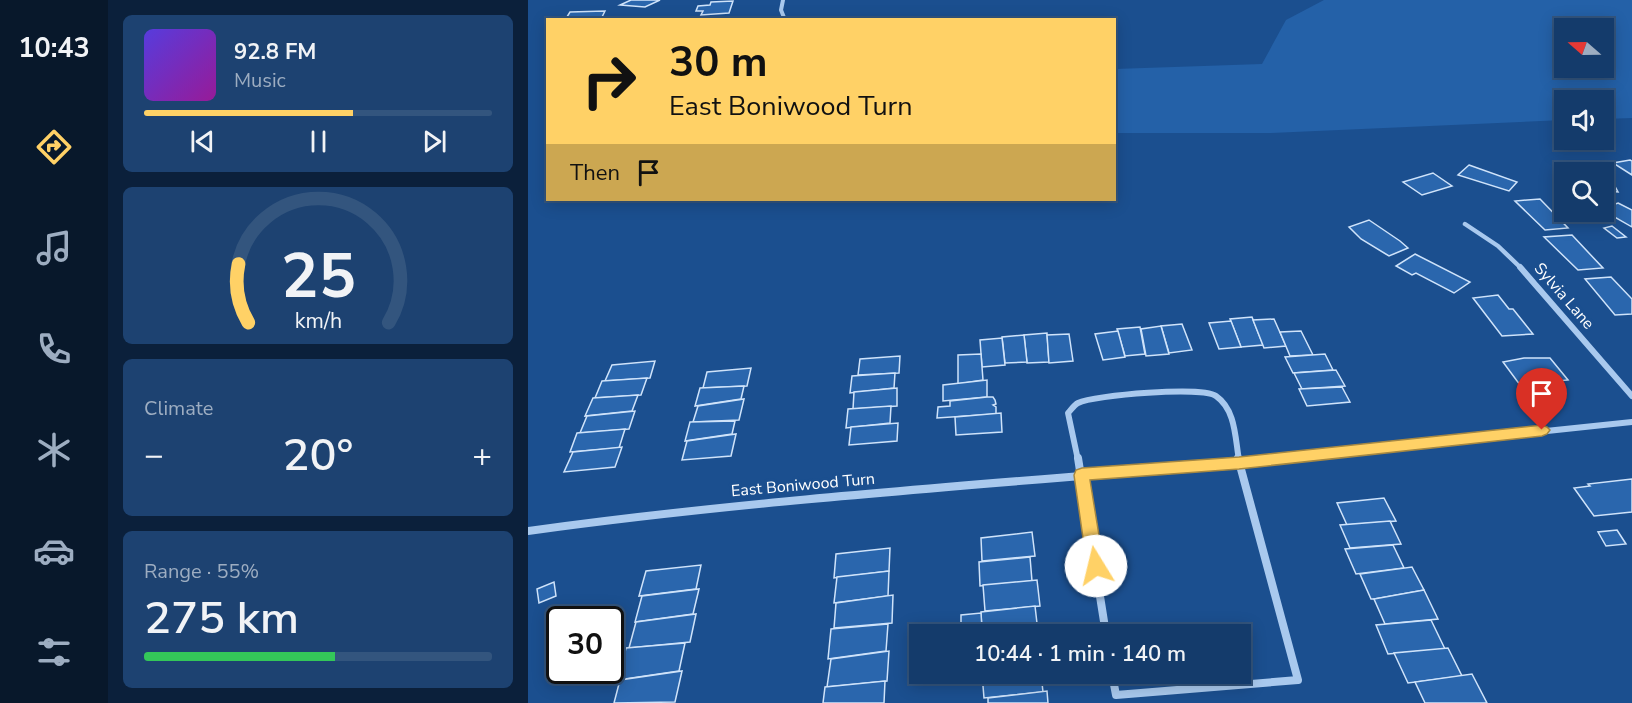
<!DOCTYPE html>
<meta charset="utf-8">
<style>
:root{--surface:#143b6b;--page:#1d4271;--text:#f1f3f6;--muted:#9dadc1;--line:#33557e;--accent:#ffd166}
body{margin:0;font-family:"Nunito Sans",sans-serif;background:var(--page);color:var(--text);height:100vh;display:flex;flex-direction:column;font-size:22px;white-space:nowrap}
*{box-sizing:border-box;margin:0}
p{font-size:20px;color:var(--muted)}
.icon{flex:none;width:33px;height:33px;fill:none;stroke:currentColor;stroke-width:2;stroke-linecap:round;stroke-linejoin:round}
.map{position:relative;flex:1;overflow:hidden}
.drawer{display:flex;flex-direction:column;gap:15px;padding:15px;background:#0b203b;width:420px}
.drawer>*{flex:none}
.top-card{position:absolute;left:18px;top:18px;width:570px;height:183px;border-radius:0px;box-shadow:0 3px 15px #0003,0 0 0 2px var(--line);background:#ffd166;color:#111;overflow:hidden}
.needle{width:39px;rotate:290deg}
.fabs{position:absolute;left:1026px;top:18px;display:grid;gap:12px}
.fabs a{display:grid;place-items:center;width:60px;height:60px;border-radius:0px;background:var(--surface);box-shadow:0 3px 15px #0003,0 0 0 2px var(--line);font-size:30px}
.speed{position:absolute;left:18px;top:606px;display:flex;gap:12px;font-size:30px;font-weight:700;text-align:center}
.speed>*{display:grid;place-content:center;width:78px;height:78px;border-radius:50%;background:var(--surface);box-shadow:0 3px 15px #0003,0 0 0 2px var(--line);line-height:1}
.speed .limit{border:3px solid #111;border-radius:9px;background:#fff;color:#111}
.pin{position:absolute;display:grid;place-items:center;width:51px;height:51px;color:#fff;margin:-62px -26px;border-radius:50% 50% 50% 0;rotate:-45deg;box-shadow:0 0 6px #0007}
.pin .icon{rotate:45deg}
.me{position:absolute;width:66px;margin:-33px;rotate:351deg;stroke-linejoin:round;filter:drop-shadow(0 0 4px #0008)}
.turn{display:flex;align-items:center;gap:21px;height:126px;padding:0 24px;font-size:27px}
.turn .icon{width:78px;height:78px;stroke-width:2.5}
.turn b{display:block;font-size:42px;line-height:51px}
.then{display:flex;align-items:center;height:57px;padding:0 24px;background:#0003;gap:12px;font-size:22px}
.big{font-size:45px;font-weight:600;line-height:1.1}
.drawer .widget{flex:1;display:flex;flex-direction:column;justify-content:center;gap:9px;min-width:0;padding:0 21px;border-radius:9px;background:var(--page)}
.drawer .dial{align-items:center;gap:0}
.dial svg{height:156px;overflow:visible;fill:none;stroke:var(--line);stroke-width:7;stroke-linecap:round;text-anchor:middle}
.dial text{fill:var(--text);stroke:none}
.song{display:flex;align-items:center;gap:18px}
.cover{width:72px;height:72px;border-radius:9px;background:linear-gradient(135deg,hsl(250 70% 55%),hsl(300 70% 35%))}
.played{height:6px;border-radius:3px;background:linear-gradient(90deg,var(--accent) 60%,var(--line) 60%)}
.keys{display:flex;justify-content:space-around;direction:ltr}
.heat{display:flex;justify-content:space-between;align-items:center;font-size:33px;direction:ltr}
.charge{height:9px;border-radius:4px;background:linear-gradient(90deg,#34c759 55%,var(--line) 0)}
.trip{position:absolute;left:381px;top:624px;width:342px;height:60px;border-radius:0px;background:var(--surface);box-shadow:0 3px 15px #0003,0 0 0 2px var(--line);font-weight:600;line-height:60px;text-align:center}
main{display:flex;flex:1;min-height:0}
.tab-bar{display:flex;flex-direction:column;width:108px;justify-content:space-around;align-items:center;background:#08182b;color:var(--muted)}
.tab-bar .icon{width:42px;height:42px}
.tab-bar .on{color:var(--accent)}
.tab-bar b{font-size:27px;color:var(--text)}
.map>svg:first-child{display:block}
.green{fill:#2461a8;fill-rule:evenodd}
.building{fill:#2a66ad;stroke:#cfe3fa;stroke-width:1.5}
.lines{fill:none;stroke-linecap:round;stroke-linejoin:round}
.street-far3{stroke:#a9c9ee;stroke-width:4}
.street-far2{stroke:#a9c9ee;stroke-width:4.5}
.street-far1{stroke:#a9c9ee;stroke-width:6}
.street{stroke:#a9c9ee;stroke-width:8}
.route{fill:#ffd166;stroke:#a68842;stroke-width:1.5}
.labels{text-anchor:middle;dominant-baseline:central;stroke-width:6;stroke-linejoin:round;paint-order:stroke}
.street-label{font-size:16px;fill:#fff;stroke:#1b4f8f}
</style>
<main>
<nav class="tab-bar">
<b>10:43</b>
<svg class="icon on" aria-label="directions" viewBox="0 0 24 24"><path d="M12 3l9 9-9 9-9-9zM9 14v-3h6M13 9l2 2-2 2"/></svg>
<svg class="icon" aria-label="music" viewBox="0 0 24 24"><path d="M9 18V5l10-2v13"/><circle cx="6" cy="18" r="3"/><circle cx="16" cy="16" r="3"/></svg>
<svg class="icon" aria-label="phone" viewBox="0 0 24 24"><path d="M5 4h4l2 5-3 2q2 4 5 5l2-3 5 2v4C11 20 4 13 5 4z"/></svg>
<svg class="icon" aria-label="climate" viewBox="0 0 24 24"><path d="M12 3v18M4 7l16 10M4 17L20 7"/></svg>
<svg class="icon" aria-label="car" viewBox="0 0 24 24"><path d="M5 17H2v-5l4-1 3-4h7l3 4 3 1v5h-3M9 17h6M6 11h13"/><circle cx="7" cy="17" r="2"/><circle cx="17" cy="17" r="2"/></svg>
<svg class="icon" aria-label="filters" viewBox="0 0 24 24"><path d="M4 7h16M4 17h16"/><circle cx="9" cy="7" r="2"/><circle cx="15" cy="17" r="2"/></svg>
</nav>
<section class="drawer">
<div class="widget">
<div class="song"><i class="cover"></i><div><b>92.8 FM</b><p>Music</p></div></div>
<div class="played"></div>
<div class="keys"><svg class="icon" aria-label="previous" viewBox="0 0 24 24"><path d="M18 5L8 12l10 7zM5 5v14"/></svg><svg class="icon" aria-label="pause" viewBox="0 0 24 24"><path d="M8 5v14M16 5v14"/></svg><svg class="icon" aria-label="next" viewBox="0 0 24 24"><path d="M6 5l10 7-10 7zM19 5v14"/></svg></div>
</div>
<div class="widget dial"><svg viewBox="0 0 100 80">
<path d="M14 69A42 42 0 1 1 86 69"/>
<path d="M14 69A42 42 0 0 1 9 39" stroke="#ffd166"/>
<text x="50" y="56" font-size="32" font-weight="700">25</text>
<text x="50" y="72" font-size="11">km/h</text>
</svg></div>
<div class="widget"><p>Climate</p>
<div class="heat"><a>−</a><b class="big">20°</b><a>+</a></div>
</div>
<div class="widget"><p>Range · 55%</p><b class="big">275 km</b><div class="charge"></div></div>
</section>
<div class="map">
<svg width="1104" height="703" viewBox="0 0 1104 703">
<rect width="100%" height="100%" fill="#1b4f8f"/>
<path class="green" d="M796,0h308v118l-28,1v-19h-40v20l-293,13h-156v-64l147,-5 24,-44zM1036,28h40v40h-40z"/>
<g class="building">
<path d="M132,0l-15,7 -25,-2 11,-5z"/>
<path d="M205,1l-4,12 -28,2 2,-4h-7l2,-5 12,-1 1,-3z"/>
<path d="M77,11l-4,8 -36,1 5,-8z"/>
<path d="M1102,160l2,1v14l-19,-12z"/>
<path d="M941,165l48,17 -8,9 -51,-16z"/>
<path d="M1052,170l27,2 11,20 -14,-1v-19h-22z"/>
<path d="M905,173l19,13 -30,9 -19,-13z"/>
<path d="M1012,199l28,29 -23,2 -30,-29z"/>
<path d="M1090,203l14,7v17l-28,-16v-3z"/>
<path d="M841,220l31,21 8,7 -19,8 -28,-17 -12,-12z"/>
<path d="M1084,226l14,11 -9,1 -13,-10z"/>
<path d="M1044,235l31,33 -25,2 -34,-33z"/>
<path d="M887,254l55,28 -16,11 -38,-20 -4,2 -16,-9z"/>
<path d="M1083,277l21,22v15l-17,1 -30,-36z"/>
<path d="M970,295l11,14h4l20,25 -31,2 -29,-38z"/>
<path d="M724,317l11,28 -22,2 -11,-28z"/>
<path d="M746,319l12,27 -22,2 -11,-28z"/>
<path d="M703,321l10,26 -22,2 -10,-26z"/>
<path d="M654,324l10,26 -23,3 -8,-27z"/>
<path d="M633,326l8,28 -23,2 -5,-27z"/>
<path d="M612,327l5,27 -20,2 -8,-27z"/>
<path d="M590,331l7,26 -22,3 -8,-26z"/>
<path d="M773,331l12,24 -23,1 -10,-24z"/>
<path d="M519,333l2,29 -22,1 -3,-28z"/>
<path d="M541,334l4,27 -24,2 -2,-28z"/>
<path d="M496,335l3,27 -22,1 -3,-26z"/>
<path d="M474,338l3,27 -23,2 -2,-27z"/>
<path d="M453,354l2,26 -25,4v-29z"/>
<path d="M797,354l8,16 -40,3 -8,-16z"/>
<path d="M372,356l-1,17 -41,2 2,-16z"/>
<path d="M996,358h26l18,22 -48,5 -17,-23z"/>
<path d="M127,361l-5,17 -45,3 7,-16z"/>
<path d="M223,368l-4,18 -44,2 4,-16z"/>
<path d="M808,370l9,16 -43,3 -8,-16z"/>
<path d="M367,373l-1,15 -44,5 2,-17z"/>
<path d="M119,378l-6,17 -46,3 7,-17z"/>
<path d="M459,380v17l-44,4v-16z"/>
<path d="M216,386l-3,13 -46,7 5,-18z"/>
<path d="M814,387l8,15 -43,4 -8,-17z"/>
<path d="M369,388v18l-44,3 1,-17z"/>
<path d="M110,395l-6,16 -47,5 8,-18z"/>
<path d="M459,397h6l2,3 1,4 -3,1 3,2v7l-59,4 1,-11 12,-1v-5z"/>
<path d="M216,399l-5,21 -46,2 5,-16z"/>
<path d="M363,406l-1,17 -44,5 2,-19z"/>
<path d="M107,411l-6,18 -49,4 7,-17z"/>
<path d="M473,413l1,19 -46,3 -1,-18z"/>
<path d="M207,421l-3,13 -47,7 5,-19z"/>
<path d="M370,423l-1,18 -48,4 2,-18z"/>
<path d="M97,429l-6,19 -49,4 7,-19z"/>
<path d="M208,434l-5,22 -49,4 5,-19z"/>
<path d="M94,447l-7,20 -51,5 9,-20z"/>
<path d="M1104,479v33l-38,4 -20,-28 16,-2 -2,-2z"/>
<path d="M856,498l12,23 -49,4 -10,-22z"/>
<path d="M862,521l11,23 -51,4 -10,-23z"/>
<path d="M1089,530l9,14 -20,2 -8,-14z"/>
<path d="M504,532l3,24 -53,5 -1,-23z"/>
<path d="M865,545l11,23 -48,6 -11,-25z"/>
<path d="M362,548l-1,23 -55,7 2,-24z"/>
<path d="M502,557l2,24 -52,5 -1,-24z"/>
<path d="M173,565l-5,24 -57,7 7,-25z"/>
<path d="M884,567l12,23 -50,9h-3l-11,-25z"/>
<path d="M361,571l-1,25 -54,7 3,-26z"/>
<path d="M509,580l3,26 -55,5 -2,-26z"/>
<path d="M26,582l2,14 -17,7 -2,-14z"/>
<path d="M171,589l-6,25 -58,8 7,-26z"/>
<path d="M896,590l14,29 -53,5 -11,-25z"/>
<path d="M365,595l-1,28 -58,5 2,-25z"/>
<path d="M507,606l3,26 -56,2 -1,-22z"/>
<path d="M453,613l1,15 -21,2v-15z"/>
<path d="M168,614l-6,28 -61,6 7,-26z"/>
<path d="M903,620l14,29 -57,5 -12,-29z"/>
<path d="M360,624l-2,27 -58,8 3,-30z"/>
<path d="M157,643l-6,28 -61,9 8,-32z"/>
<path d="M920,648l14,28 -54,7 -14,-30z"/>
<path d="M361,651l-2,30 -60,6 4,-28z"/>
<path d="M154,671l-7,31 -61,1 6,-23z"/>
<path d="M454,674h59l2,18 -59,6z"/>
<path d="M944,674l15,29h-62l-10,-21z"/>
<path d="M357,681l-1,22h-61l2,-16z"/>
<path d="M519,691l1,12h-60v-5z"/>
</g>
<g class="lines">
<path class="street-far3" d="M255,0l-2,10 4,10"/>
<path class="street-far2" d="M937,224l33,22 24,23"/>
<g class="street-far1">
<path d="M992,267l112,129"/>
<path d="M550,460l-10,-47c3,-3 6,-8 10,-10 16,-8 125,-17 138,-7 20,14 19,42 23,64"/>
<path d="M743,460l361,-38"/>
</g>
<g class="street">
<path d="M550,458l28,176"/>
<path d="M0,531c252,-35 506,-49 759,-73"/>
<path d="M584,674l4,21 182,-15 -60,-222"/>
</g>
</g>
<path class="route" d="M1014,425l5,2 3,3 -3,4 -5,2 -303,33 -149,11 14,86 -2,5 -6,2 -7,-2 -2,-5 -13,-91 2,-5 6,-2 157,-11z"/>
<g class="labels">
<g class="street-label">
<text transform="translate(1036 296) rotate(49)">Sylvia Lane</text>
<text transform="translate(275 485) rotate(-5)">East Boniwood Turn</text>
</g>
</g>
</svg>
<div class="fabs">
<a><svg class="needle" viewBox="-14 -14 28 28"><path d="M0-13l5 13h-10z" fill="#e53935"/><path d="M0 13l5-13h-10z" fill="#9dadc1"/></svg></a>
<a><svg class="icon" aria-label="sound" viewBox="0 0 24 24"><path d="M4 9h4l5-4v14l-5-4H4zM17 9q2 3 0 6"/></svg></a>
<a><svg class="icon" aria-label="search" viewBox="0 0 24 24"><circle cx="10" cy="10" r="6"/><path d="M15 15l6 6"/></svg></a>
</div>
<div class="speed"><div class="limit">30</div></div>
<div class="pin" style="left:1014px;top:430px;background:#d93025"><svg class="icon" aria-label="arrive" viewBox="0 0 24 24"><path d="M6 21V4h12l-3 4 3 4H6"/></svg></div>
<svg class="me" style="left:568px;top:566px" viewBox="-20 -20 40 40"><circle r="19" fill="#fff"/><path d="M0-13L10 11 0 6-10 11z" fill="#ffd166"/></svg>
<div class="trip">10:44 · 1 min · 140 m</div>
<div class="top-card">
<div class="turn"><svg class="icon" aria-label="right" viewBox="0 0 24 24"><path d="M7 20v-9h11M14 6l5 5-5 5"/></svg><div><b>30 m</b>East Boniwood Turn</div></div>
<div class="then">Then<svg class="icon" aria-label="arrive" viewBox="0 0 24 24"><path d="M6 21V4h12l-3 4 3 4H6"/></svg></div>
</div>
</div>
</main>
